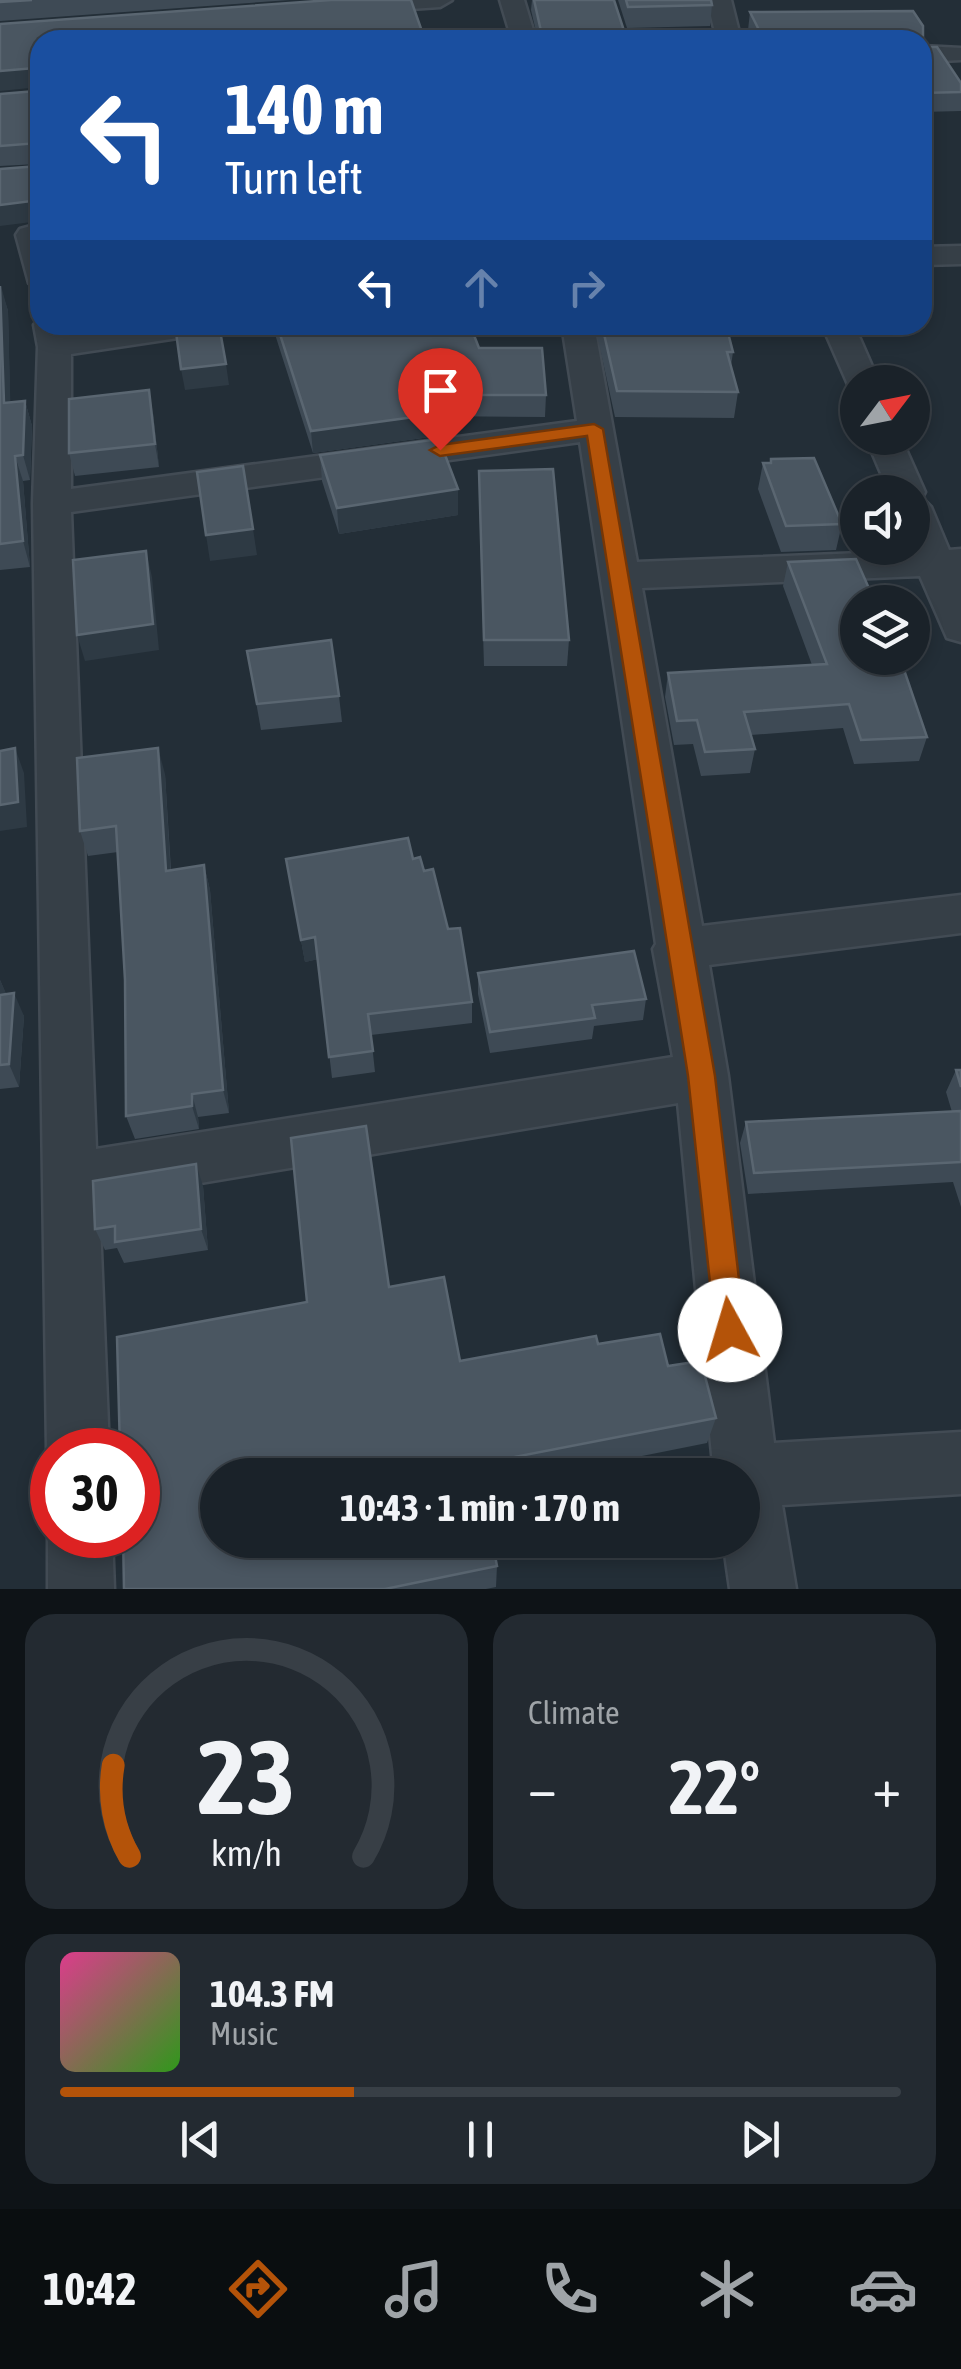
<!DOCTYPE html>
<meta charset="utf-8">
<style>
:root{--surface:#1a2229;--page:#232a31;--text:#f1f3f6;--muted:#9fa4a8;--line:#383f46;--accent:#b45309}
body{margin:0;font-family:"Asap Condensed",sans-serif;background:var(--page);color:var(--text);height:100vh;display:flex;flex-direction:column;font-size:38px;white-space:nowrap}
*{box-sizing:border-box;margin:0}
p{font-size:32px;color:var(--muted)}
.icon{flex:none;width:55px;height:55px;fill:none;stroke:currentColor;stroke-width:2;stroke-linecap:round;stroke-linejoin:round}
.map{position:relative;height:1589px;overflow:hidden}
.sheet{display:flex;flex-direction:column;gap:25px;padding:25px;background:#0e1317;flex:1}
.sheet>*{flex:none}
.top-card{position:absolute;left:30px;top:30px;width:902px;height:305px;border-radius:30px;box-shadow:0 5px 15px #0003,0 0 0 2px var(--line);background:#1a4fa0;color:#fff;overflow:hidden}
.needle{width:65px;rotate:58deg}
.tools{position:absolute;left:840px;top:365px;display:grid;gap:20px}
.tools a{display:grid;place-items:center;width:90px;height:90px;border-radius:50%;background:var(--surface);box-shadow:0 5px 15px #0003,0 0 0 2px var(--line);font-size:50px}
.speed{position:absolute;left:30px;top:1428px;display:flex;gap:20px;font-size:50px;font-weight:700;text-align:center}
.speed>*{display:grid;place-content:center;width:130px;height:130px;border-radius:50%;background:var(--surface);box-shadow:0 5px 15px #0003,0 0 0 2px var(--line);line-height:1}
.speed .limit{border:15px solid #d22;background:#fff;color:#111}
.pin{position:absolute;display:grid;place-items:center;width:85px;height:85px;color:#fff;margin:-102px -42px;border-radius:50% 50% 50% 0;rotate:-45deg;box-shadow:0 0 10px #0007}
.pin .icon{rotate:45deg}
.me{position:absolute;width:110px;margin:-55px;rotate:354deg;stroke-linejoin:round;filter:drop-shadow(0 0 8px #0008)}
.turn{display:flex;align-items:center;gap:35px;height:210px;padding:0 30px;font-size:45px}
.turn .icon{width:130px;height:130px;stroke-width:2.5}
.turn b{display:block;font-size:70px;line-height:85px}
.lanes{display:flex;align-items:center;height:95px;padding:0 30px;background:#0003;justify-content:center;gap:50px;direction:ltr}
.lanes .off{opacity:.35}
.big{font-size:75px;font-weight:700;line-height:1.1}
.sheet .widget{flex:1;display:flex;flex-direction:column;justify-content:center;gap:15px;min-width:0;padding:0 35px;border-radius:30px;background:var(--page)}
.sheet .dial{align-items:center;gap:0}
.dial svg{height:260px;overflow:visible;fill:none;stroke:var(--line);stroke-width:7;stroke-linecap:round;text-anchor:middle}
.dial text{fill:var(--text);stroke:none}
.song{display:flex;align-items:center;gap:30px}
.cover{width:120px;height:120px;border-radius:15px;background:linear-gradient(135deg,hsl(330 70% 55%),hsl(110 70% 35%))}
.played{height:10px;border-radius:5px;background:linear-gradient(90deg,var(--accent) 35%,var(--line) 35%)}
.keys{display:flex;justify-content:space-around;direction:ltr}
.heat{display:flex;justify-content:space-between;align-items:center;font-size:55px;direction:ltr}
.sheet .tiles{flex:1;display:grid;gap:25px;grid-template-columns:1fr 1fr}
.widget:last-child{grid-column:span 2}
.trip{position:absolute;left:200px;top:1458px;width:560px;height:100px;border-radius:50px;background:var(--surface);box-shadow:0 5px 15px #0003,0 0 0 2px var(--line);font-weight:700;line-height:100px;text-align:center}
.menu{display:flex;height:160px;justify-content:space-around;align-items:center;background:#0a0e10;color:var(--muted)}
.menu .icon{width:70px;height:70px}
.menu .on{color:var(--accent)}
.menu b{font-size:45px;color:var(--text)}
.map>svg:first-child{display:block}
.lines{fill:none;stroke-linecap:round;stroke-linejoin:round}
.minor-casing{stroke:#424b54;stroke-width:5}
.minor{fill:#363f47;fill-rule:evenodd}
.wall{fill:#3e4a55}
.shaded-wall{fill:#2e3a44}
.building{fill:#4a5661;stroke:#5a6671;stroke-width:2.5}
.route{fill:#b45309;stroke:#753606;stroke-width:2.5}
</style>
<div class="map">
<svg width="961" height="1589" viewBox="0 0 961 1589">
<rect width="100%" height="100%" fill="#232e37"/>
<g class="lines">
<defs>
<g id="minor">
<path d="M452,0l-12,7 -89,6 -12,-7 7,-6z"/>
<path d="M500,0h24l12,40h-24z"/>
<path d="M707,0h24l10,40h-24z"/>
<path d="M922,46l39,2v12l-39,2z"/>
<path d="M31,226l9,2v57l-11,-2 -13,-48 4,-6z"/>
<path d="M961,246v18l-39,1v-18z"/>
<path d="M40,318v7h26l3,10 65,-10h80l-5,7 -11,3 -127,19v135l506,-68 -15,-96h32l43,237 274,-11 1,-59h-23l-23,-54h35l24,54 -3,6 9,9 18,43 12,-1v93l-14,-4 -27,-62 -278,12 60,338 259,-31v38l-252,32 19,111 46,367 187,-11v62l-179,11 14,84h-66l-7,-49h19v-65h-28l-36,-372 -579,97 10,250h-57v14l-5,-14 -14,-947 5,-156 -4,-22zM580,442l76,502 -3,5 20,108 -577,92 -25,-637z"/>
<path d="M822,325h32l25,57h-21v9l-8,-2z"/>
<path d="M52,1523v12h60l2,54h-66v-54z"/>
</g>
</defs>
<use href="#minor" class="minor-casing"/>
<use href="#minor" class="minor"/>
</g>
<g class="wall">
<path d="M0,0h290l-290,21z"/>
<path d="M331,0l-291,221 -2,-57 -38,2v-72l36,-3 3,-4 -39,-63z"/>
<path d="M532,0h82l13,40h-89l-7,-30z"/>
<path d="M618,0h93l1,5 -2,21 -83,2z"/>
<path d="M913,11l10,15v21h14l24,36v28l-39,1v-72h-169l-5,-10 2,-18z"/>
<path d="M0,286l8,25 2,91 15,-1 7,25 -2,54 -7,1 7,86 -30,3z"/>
<path d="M272,325h198l9,23 67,47 -1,22 -116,-1 1,21 -117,16z"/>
<path d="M595,325h131l7,27 -2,14 7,26 -4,26 -119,-1z"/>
<path d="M153,413l6,54 -84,9 -6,-23z"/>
<path d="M320,455l138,60 -119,19 -17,-53z"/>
<path d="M763,463l79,61 -6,26 -55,2 -23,-63z"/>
<path d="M479,497l90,143 -2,26h-83z"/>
<path d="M788,562l139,175 -8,24 -65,3 -11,-36 -92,7 4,14 -5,24 -49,3 -8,-32 -19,1 -9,-48 3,-24 144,-8 -29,-79z"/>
<path d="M247,651l92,45 3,26 -81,8z"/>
<path d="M165,774l6,96 33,-5 6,25 19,223 -31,4 1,12 -64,10 -9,-23 -1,-136 -7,-128 -30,4 -8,-25z"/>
<path d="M286,859h127l11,12 24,58 24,73v21l-101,12 4,37 -43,6 -14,-119 -13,3z"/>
<path d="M478,973l168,26 -3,21 -49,6 -2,13 -102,14 -12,-59z"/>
<path d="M0,980l6,14 18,22 -5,71 -19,2z"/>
<path d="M956,1070h5v137l-8,-25 -205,12 -8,-51 6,-21 206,-10 -6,-20z"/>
<path d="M366,1126l23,161 55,-10 16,84 136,-25 2,8 62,-10 8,32 33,-5 15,57 -9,25 -160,32h-329v65h274l5,26 -1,21 -10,2h-362l-1,-54h15v-85h-18l-3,-113 190,-35 -16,-164z"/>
<path d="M203,1186l5,64 -84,13 -7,-15 -12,2 -10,-21z"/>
</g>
<g class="shaded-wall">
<path d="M35,68l5,19 -40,4v-20z"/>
<path d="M40,200v21l-40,5v-21z"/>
<path d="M1,286l7,25 3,117 -7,-25z"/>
<path d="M70,325h40l-38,6z"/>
<path d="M226,364l3,21 -44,5 -4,-21z"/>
<path d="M149,390l4,23 6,54 -4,-23z"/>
<path d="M25,401l7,25 -2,54 -7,-25z"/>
<path d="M429,415l1,22 -117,16 -2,-22z"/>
<path d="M15,456l8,25 7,86 -7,-26z"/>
<path d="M458,489v26l-119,19 -2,-26z"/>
<path d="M253,529l4,26 -47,6 -4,-26z"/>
<path d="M146,551l6,26 7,73 -74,11 -8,-26z"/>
<path d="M15,748l9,25 3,54 -27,4v-26z"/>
<path d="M158,748l7,26 7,122 -6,-25z"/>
<path d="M204,865l6,25 19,223 -6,-23z"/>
<path d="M315,937l4,22 -14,3 -4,-22z"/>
<path d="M0,980l9,20 -9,3z"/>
<path d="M14,993l10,23 -5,71 -10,-23z"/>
<path d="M192,1094l6,23 1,12 -7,-23z"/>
<path d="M196,1164l7,22 5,64 -7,-21z"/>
</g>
<g class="building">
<path d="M0,0h32l-32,2z"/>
<path d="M331,0h80l14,40h-385v160l-40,5v-36l38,-3v-23l-38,3v-52l36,-3 3,-4v-15l-4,-4 -35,3v-47z"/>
<path d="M534,0h80l13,40h-84z"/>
<path d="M626,0h85l1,5 -84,2z"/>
<path d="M913,11l10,15v21h14l24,36v9l-39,1v-53h-158l-14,-28z"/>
<path d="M0,286l4,117 21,-2 -2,54 -8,1 8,85 -23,3z"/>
<path d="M175,325h44l7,39 -45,5z"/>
<path d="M277,325h193l9,23h63l4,47h-125l8,20 -118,16z"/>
<path d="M602,325h124l7,27h-6l11,40 -121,-1z"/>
<path d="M149,390l6,54 -86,9v-54z"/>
<path d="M439,439l19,50 -121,19 -17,-53z"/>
<path d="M814,458l28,66 -56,2 -23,-63h8v-4z"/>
<path d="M243,466l10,63 -47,6 -9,-63z"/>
<path d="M553,469l16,171h-85l-5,-169z"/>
<path d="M146,551l7,73 -76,11 -4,-75z"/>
<path d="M856,559l19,43h-17v56h42l27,79 -66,3 -12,-36 -105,8 11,37 -50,3 -8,-32 -20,1 -9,-48 159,-9 -39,-102z"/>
<path d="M331,640l8,56 -82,8 -10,-53z"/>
<path d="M15,748l3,54 -18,3v-54z"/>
<path d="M158,748l8,123 38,-6 19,225 -31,4v12l-66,10 -1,-136 -9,-154 -36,5 -3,-73z"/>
<path d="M408,838l5,21 7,-2 4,14 9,-2 15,60 12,-1 12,74 -104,12 5,37 -44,6 -14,-120 -14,3 -15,-81z"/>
<path d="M634,951l12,48 -54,6 3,13 -105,14 -12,-59z"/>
<path d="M14,993l-5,71 -9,1v-70z"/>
<path d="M956,1070h5v17z"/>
<path d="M961,1111v51l-207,11 -8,-51z"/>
<path d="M366,1126l23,161 55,-10 16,84 136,-25 2,8 62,-10 8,32 33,-5 15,57 -238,46 2,11h-262v65h274l5,26 -112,23h-261l-1,-54h15v-85h-18l-3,-113 190,-35 -16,-164z"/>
<path d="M196,1164l5,65 -86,13v-16l-20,3 -2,-48z"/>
</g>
<path class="route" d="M594,424l9,5 112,647 30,254 -5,11 -10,4 -11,-4 -4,-11 -27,-254 -101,-640 -147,20 -10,-6 10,-5z"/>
</svg>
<div class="tools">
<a><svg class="needle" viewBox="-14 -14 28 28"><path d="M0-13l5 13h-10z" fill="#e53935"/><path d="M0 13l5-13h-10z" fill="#9fa4a8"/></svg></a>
<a><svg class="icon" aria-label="sound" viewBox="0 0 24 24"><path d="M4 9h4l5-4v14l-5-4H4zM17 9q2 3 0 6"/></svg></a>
<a><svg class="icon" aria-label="layers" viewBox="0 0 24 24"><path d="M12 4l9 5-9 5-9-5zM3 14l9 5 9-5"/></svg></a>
</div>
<div class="speed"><div class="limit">30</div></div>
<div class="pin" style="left:440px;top:450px;background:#d93025"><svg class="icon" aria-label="arrive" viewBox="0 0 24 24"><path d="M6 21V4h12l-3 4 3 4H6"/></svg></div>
<svg class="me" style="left:730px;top:1330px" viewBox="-20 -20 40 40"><circle r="19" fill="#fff"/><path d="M0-13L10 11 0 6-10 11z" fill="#b45309"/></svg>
<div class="trip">10:43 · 1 min · 170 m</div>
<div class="top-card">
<div class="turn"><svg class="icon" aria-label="left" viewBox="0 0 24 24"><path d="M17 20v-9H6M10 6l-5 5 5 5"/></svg><div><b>140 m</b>Turn left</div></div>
<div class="lanes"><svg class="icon" aria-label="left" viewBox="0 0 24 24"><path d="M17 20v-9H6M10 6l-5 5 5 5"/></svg><svg class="icon off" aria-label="ahead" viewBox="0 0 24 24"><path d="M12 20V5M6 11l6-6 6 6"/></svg><svg class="icon off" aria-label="right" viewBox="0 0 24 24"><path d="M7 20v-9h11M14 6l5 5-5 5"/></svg></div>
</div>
</div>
<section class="sheet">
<div class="tiles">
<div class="widget dial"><svg viewBox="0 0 100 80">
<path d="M14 69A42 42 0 1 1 86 69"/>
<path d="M14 69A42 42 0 0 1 9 41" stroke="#b45309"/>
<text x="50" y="56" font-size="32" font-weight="700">23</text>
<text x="50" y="72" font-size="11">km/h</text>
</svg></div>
<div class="widget"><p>Climate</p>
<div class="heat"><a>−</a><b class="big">22°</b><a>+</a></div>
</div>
<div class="widget">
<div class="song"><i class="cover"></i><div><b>104.3 FM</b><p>Music</p></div></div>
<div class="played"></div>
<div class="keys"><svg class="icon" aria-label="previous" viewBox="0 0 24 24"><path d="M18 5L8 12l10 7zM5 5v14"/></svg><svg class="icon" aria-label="pause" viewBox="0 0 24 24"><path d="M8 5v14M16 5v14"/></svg><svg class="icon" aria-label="next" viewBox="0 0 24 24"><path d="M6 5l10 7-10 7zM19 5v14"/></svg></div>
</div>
</div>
</section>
<nav class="menu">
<b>10:42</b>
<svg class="icon on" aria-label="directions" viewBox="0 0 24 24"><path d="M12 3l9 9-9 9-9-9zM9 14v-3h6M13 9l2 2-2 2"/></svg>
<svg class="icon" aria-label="music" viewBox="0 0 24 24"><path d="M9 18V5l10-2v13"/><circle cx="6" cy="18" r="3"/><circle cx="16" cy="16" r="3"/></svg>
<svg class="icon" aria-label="phone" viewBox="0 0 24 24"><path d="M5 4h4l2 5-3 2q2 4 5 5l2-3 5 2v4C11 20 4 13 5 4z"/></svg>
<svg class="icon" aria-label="climate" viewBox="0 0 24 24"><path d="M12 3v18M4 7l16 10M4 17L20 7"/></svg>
<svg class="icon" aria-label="car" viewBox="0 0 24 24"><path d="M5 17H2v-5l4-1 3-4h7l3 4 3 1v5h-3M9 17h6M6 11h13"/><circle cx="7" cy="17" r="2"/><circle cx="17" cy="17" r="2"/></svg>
</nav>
